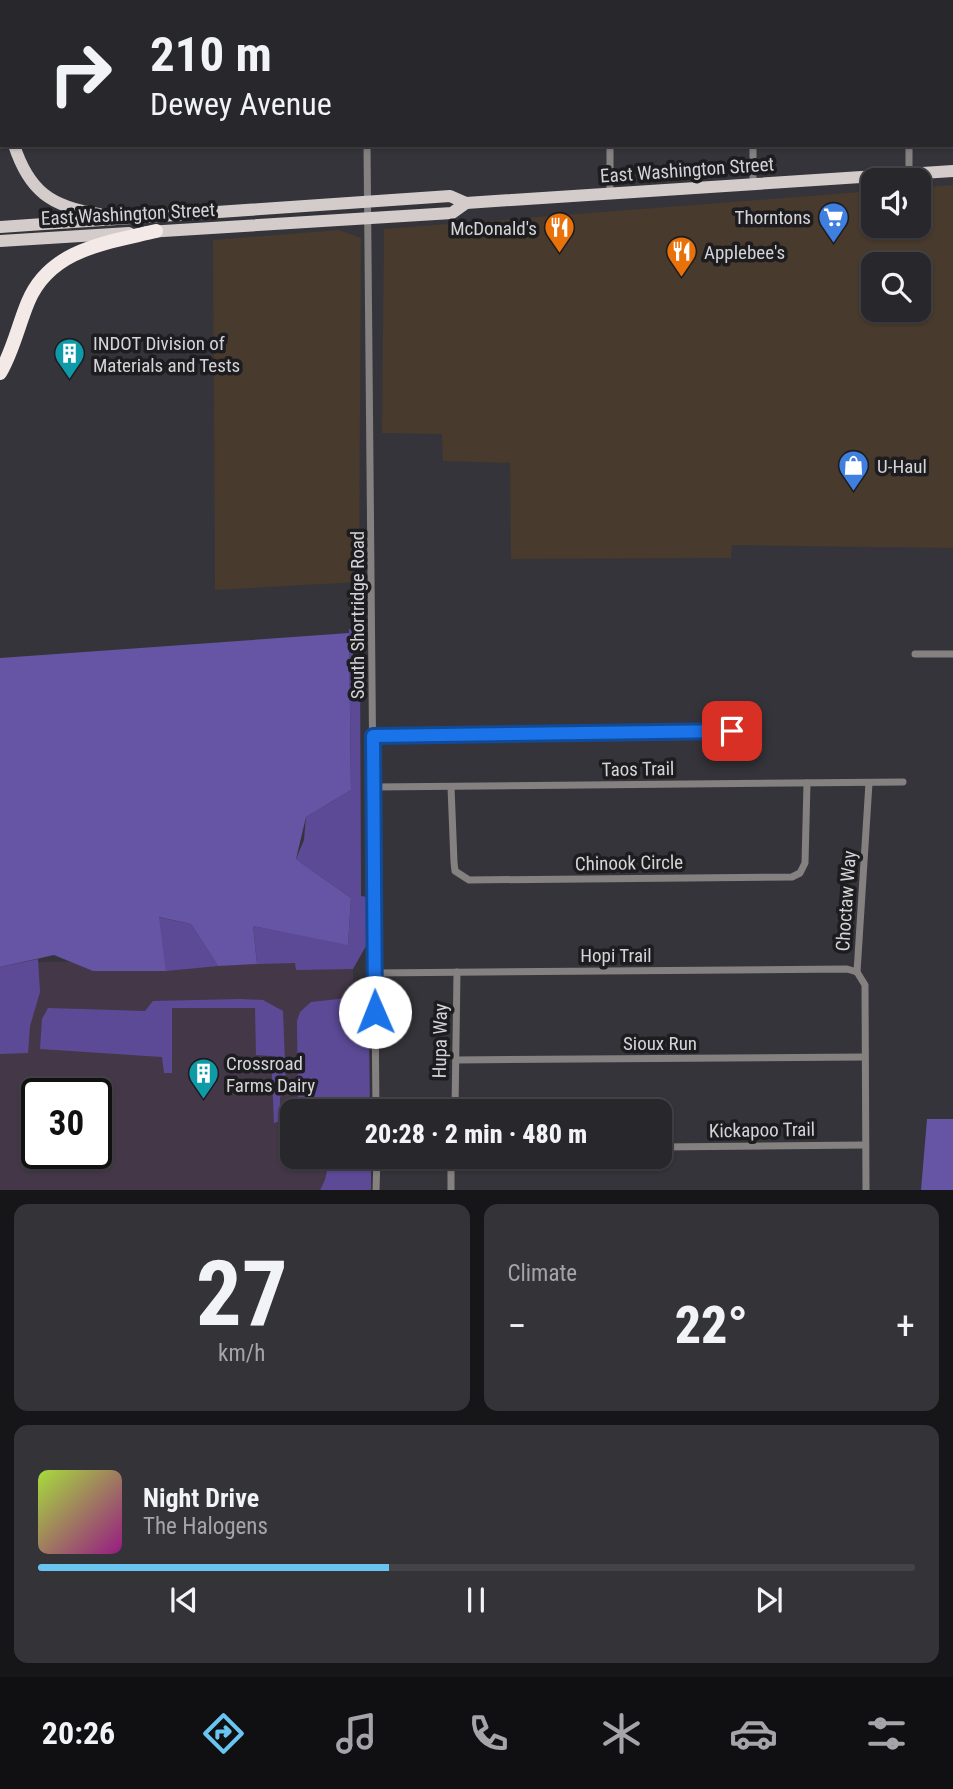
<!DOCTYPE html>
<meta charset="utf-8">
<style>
:root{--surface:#28272c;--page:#343338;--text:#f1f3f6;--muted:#a5a5a9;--line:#444448;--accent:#69c4f0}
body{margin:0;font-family:"Roboto Condensed",sans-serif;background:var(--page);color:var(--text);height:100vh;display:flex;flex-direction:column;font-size:26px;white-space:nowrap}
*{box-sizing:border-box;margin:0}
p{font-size:23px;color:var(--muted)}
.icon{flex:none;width:38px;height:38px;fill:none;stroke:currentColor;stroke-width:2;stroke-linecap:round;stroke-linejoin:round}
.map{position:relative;height:1190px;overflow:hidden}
.sheet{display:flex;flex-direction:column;gap:14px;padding:14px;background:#161518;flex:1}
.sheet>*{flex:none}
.guide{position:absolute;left:0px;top:0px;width:954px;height:147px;box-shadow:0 2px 5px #0004,0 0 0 2px var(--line);background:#28272c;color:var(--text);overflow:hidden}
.fabs{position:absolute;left:861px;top:168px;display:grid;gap:14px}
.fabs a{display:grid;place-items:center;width:70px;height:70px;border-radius:14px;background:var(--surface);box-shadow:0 2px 5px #0004,0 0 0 2px var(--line);font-size:35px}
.speed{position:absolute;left:21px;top:1078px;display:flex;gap:14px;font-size:35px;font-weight:700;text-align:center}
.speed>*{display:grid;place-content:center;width:91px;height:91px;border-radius:50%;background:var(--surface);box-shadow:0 2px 5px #0004,0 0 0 2px var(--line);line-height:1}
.speed .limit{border:4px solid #111;border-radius:10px;background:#fff;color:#111}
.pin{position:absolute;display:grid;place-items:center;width:60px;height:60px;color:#fff;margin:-30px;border-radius:14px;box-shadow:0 4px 10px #0006}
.me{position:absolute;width:77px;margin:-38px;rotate:359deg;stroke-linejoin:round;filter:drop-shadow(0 0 5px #0008)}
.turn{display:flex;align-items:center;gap:24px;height:147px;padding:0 35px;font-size:32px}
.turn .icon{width:91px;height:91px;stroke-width:2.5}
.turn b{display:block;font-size:49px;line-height:60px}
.big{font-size:52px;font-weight:800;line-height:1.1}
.sheet .tile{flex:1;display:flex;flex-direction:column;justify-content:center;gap:10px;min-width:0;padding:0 24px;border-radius:14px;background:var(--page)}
.sheet .dial{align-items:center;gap:0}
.dial b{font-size:91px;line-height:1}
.song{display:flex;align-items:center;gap:21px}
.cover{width:84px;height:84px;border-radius:10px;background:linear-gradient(135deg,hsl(80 70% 55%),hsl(310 70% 35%))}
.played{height:7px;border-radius:4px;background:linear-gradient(90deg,var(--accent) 40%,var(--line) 40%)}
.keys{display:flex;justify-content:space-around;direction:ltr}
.heat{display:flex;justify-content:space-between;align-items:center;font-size:38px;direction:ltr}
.sheet .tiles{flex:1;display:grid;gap:14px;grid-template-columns:1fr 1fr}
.tile:last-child{grid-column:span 2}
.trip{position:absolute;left:280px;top:1099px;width:392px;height:70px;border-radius:14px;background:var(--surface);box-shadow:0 2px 5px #0004,0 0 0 2px var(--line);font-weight:800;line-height:70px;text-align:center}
.tabs{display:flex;height:112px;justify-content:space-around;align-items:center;background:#101012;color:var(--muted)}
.tabs .icon{width:49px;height:49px}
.tabs .on{color:var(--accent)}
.tabs b{font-size:32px;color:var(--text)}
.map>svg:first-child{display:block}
.commercial{fill:#483a2c;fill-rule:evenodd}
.industrial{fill:#443848;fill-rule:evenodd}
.green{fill:#5c4a97}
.forest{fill:#6654a4}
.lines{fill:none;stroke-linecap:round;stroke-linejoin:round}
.street{stroke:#848180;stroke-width:7}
.primary{stroke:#d3ccca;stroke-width:12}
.highway{stroke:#f3eae8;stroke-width:14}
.route-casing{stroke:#114b97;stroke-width:18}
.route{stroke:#1a73e8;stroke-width:12}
.labels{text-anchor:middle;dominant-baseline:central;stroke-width:7;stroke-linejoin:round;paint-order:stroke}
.street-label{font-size:19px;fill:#d4d3d7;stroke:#1d1c1f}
.poi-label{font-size:19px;fill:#d4d3d7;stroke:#1d1c1f;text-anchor:start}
</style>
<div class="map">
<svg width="953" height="1191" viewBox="0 0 953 1191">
<rect width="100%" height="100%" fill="#35343a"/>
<g class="commercial">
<path d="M953,185v363l-221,-3 -1,13 -220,1 -1,-96 -67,-2 -1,-27 -60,-1 2,-204 489,-38v35h46v-38zM873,264h46v46h-46z"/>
<path d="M339,230l22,8 -2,344 -144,8 -2,-350z"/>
</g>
<path class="industrial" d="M353,958l1,153h-62v46h63v33l-355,1v-207l35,-22zM37,1094h59v59h-59z"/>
<g class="green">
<path d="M349,629l11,1c5,7 5,16 0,23l1,243 7,1 -2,49 -13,23 -57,1 -1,-7 -38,1 -4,-38 95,18 3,-46 -55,-39 8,-19 2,-23 45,-27z"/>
<path d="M158,917l33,7 27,42 -52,5z"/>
<path d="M38,959l2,33 -10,34 -2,27 -28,1v-87z"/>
<path d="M357,997l12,39 1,75h-72l-1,-90 3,-9 11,-10z"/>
<path d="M241,999l22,1 20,11 3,80 -6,6v24l-6,2 -3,-67 -15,-1 -1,-47h-83v65h-8l-2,-16 -122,-8 2,-30 6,-11 97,3 8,-10z"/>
<path d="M330,1157h41v33h-51l5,-10z"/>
</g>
<g class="forest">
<path d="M349,633l2,157 -45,27 -10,42 55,39 -3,47 -95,-19 4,38 -39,2 -27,-42 -32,-7 7,54h-73l-39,-16 -54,12v-309z"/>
<path d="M927,1119h26v71h-32z"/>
</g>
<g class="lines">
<g class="street">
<path d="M361,0v2"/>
<path d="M609,0v2"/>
<path d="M908,0v2"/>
<path d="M753,2v-2"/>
<path d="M367,145l9,966"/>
<path d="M610,145v49"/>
<path d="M753,145v39"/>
<path d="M909,145v29"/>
<path d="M915,654h38"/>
<path d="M373,735l359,-4"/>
<path d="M374,787l529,-5"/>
<path d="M451,787l3,75 1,9 14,9 323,-3 8,-4 5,-10 2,-80"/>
<path d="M375,973l472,-4 10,3"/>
<path d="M456,1060l409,-3"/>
<path d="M455,1111l2,-139"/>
<path d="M660,1147l204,-2"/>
<path d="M376,1191l1,-34"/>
<path d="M451,1191v-34"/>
<path d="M866,1191l-1,-206 -8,-13 12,-189"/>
</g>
<g class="primary">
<path d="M0,106l2,4"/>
<path d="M14,145c15,46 37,62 85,69"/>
<path d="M0,227l450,-31 16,7 487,-32"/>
<path d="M147,232l305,-19 14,-10"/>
<path d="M0,241l129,-8"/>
</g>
<path class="highway" d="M0,373c13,-22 18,-47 28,-71 22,-53 78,-59 128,-71"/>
</g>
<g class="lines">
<defs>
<path id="route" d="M375,1012l-2,-276 359,-5"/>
</defs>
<use href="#route" class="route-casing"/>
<use href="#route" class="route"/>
</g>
<defs>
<symbol id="supermarket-pin" viewBox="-11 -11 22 30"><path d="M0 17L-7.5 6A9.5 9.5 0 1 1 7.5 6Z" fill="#3f7fe0" stroke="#1d1c1f"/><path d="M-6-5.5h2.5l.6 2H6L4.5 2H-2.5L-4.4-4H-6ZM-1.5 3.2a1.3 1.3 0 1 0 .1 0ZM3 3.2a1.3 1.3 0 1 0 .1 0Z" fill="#fff"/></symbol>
<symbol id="restaurant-pin" viewBox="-11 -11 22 30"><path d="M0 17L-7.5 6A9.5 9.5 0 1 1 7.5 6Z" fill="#e8710a" stroke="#1d1c1f"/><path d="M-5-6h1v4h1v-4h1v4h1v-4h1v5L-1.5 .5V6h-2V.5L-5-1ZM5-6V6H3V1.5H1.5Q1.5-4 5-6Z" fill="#fff"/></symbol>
<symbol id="building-pin" viewBox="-11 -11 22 30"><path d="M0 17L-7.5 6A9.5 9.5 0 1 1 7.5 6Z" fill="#0f9aa8" stroke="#1d1c1f"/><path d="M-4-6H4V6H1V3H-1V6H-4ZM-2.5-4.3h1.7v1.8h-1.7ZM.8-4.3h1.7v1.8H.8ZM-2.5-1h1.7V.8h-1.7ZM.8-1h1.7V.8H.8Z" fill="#fff"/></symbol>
<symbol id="shop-pin" viewBox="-11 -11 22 30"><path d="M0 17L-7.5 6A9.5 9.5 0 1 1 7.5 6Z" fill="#3f7fe0" stroke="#1d1c1f"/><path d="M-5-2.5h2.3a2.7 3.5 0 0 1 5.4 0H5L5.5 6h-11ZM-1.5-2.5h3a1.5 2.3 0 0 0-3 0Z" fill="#fff"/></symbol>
</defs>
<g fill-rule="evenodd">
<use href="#supermarket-pin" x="816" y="200" width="35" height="47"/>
<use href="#restaurant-pin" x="542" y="210" width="35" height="47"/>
<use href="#restaurant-pin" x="664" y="234" width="35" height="47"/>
<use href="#building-pin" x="52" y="336" width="35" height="47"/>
<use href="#shop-pin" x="836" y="448" width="35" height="47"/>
<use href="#building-pin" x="186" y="1056" width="35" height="47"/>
</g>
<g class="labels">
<g class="street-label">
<text transform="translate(687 170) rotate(-4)">East Washington Street</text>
<text transform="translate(128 214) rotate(-3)">East Washington Street</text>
<text transform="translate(357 615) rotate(-90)">South Shortridge Road</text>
<text transform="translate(638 769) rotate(-1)">Taos Trail</text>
<text transform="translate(629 863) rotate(-1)">Chinook Circle</text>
<text transform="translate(846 901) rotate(-86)">Choctaw Way</text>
<text x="616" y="955">Hopi Trail</text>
<text transform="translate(440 1041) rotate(-89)">Hupa Way</text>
<text x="660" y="1043">Sioux Run</text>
<text transform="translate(762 1130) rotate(-1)">Kickapoo Trail</text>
</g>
<g class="poi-label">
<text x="811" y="217" text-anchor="end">Thorntons</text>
<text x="537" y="228" text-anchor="end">McDonald's</text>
<text x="704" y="252">Applebee's</text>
<text x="93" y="343">INDOT Division of<tspan x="93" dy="22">Materials and Tests</tspan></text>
<text x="877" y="466">U-Haul</text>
<text x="226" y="1063">Crossroad<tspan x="226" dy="22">Farms Dairy</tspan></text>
</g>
</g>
</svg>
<div class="fabs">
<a><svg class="icon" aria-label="sound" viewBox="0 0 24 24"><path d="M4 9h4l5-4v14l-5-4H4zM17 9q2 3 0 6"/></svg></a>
<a><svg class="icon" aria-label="search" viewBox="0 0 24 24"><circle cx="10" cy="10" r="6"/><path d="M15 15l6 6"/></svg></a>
</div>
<div class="speed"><div class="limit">30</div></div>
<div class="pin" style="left:732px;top:731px;background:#d93025"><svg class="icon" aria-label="arrive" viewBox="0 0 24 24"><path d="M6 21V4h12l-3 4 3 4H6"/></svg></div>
<svg class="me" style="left:375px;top:1012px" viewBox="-20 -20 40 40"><circle r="19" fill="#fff"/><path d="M0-13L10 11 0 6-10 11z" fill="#1a73e8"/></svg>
<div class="trip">20:28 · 2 min · 480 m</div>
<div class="guide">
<div class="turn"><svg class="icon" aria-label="right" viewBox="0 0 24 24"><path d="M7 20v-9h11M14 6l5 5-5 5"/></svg><div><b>210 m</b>Dewey Avenue</div></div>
</div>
</div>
<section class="sheet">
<div class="tiles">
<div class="tile dial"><b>27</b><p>km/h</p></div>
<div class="tile"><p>Climate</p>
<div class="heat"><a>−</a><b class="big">22°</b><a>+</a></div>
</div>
<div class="tile">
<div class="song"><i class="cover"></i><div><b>Night Drive</b><p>The Halogens</p></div></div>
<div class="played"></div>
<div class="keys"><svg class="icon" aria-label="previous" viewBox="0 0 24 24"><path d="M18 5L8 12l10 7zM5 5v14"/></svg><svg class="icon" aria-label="pause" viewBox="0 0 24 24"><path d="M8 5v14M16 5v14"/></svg><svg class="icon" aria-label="next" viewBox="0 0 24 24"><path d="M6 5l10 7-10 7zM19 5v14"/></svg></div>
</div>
</div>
</section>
<nav class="tabs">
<b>20:26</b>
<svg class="icon on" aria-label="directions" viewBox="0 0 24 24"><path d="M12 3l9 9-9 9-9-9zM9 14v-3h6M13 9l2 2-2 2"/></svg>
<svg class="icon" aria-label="music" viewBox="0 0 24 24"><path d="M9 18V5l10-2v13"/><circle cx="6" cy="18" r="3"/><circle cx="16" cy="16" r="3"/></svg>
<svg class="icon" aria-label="phone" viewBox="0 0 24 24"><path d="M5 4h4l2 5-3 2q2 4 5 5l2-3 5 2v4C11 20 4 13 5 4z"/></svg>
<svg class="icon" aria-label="climate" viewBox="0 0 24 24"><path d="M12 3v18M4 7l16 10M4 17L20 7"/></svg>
<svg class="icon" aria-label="car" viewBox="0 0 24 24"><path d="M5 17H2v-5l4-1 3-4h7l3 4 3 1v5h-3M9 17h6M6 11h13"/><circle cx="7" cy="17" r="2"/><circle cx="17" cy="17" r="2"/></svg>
<svg class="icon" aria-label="filters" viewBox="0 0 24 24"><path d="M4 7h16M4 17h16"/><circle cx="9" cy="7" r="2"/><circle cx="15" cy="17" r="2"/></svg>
</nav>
